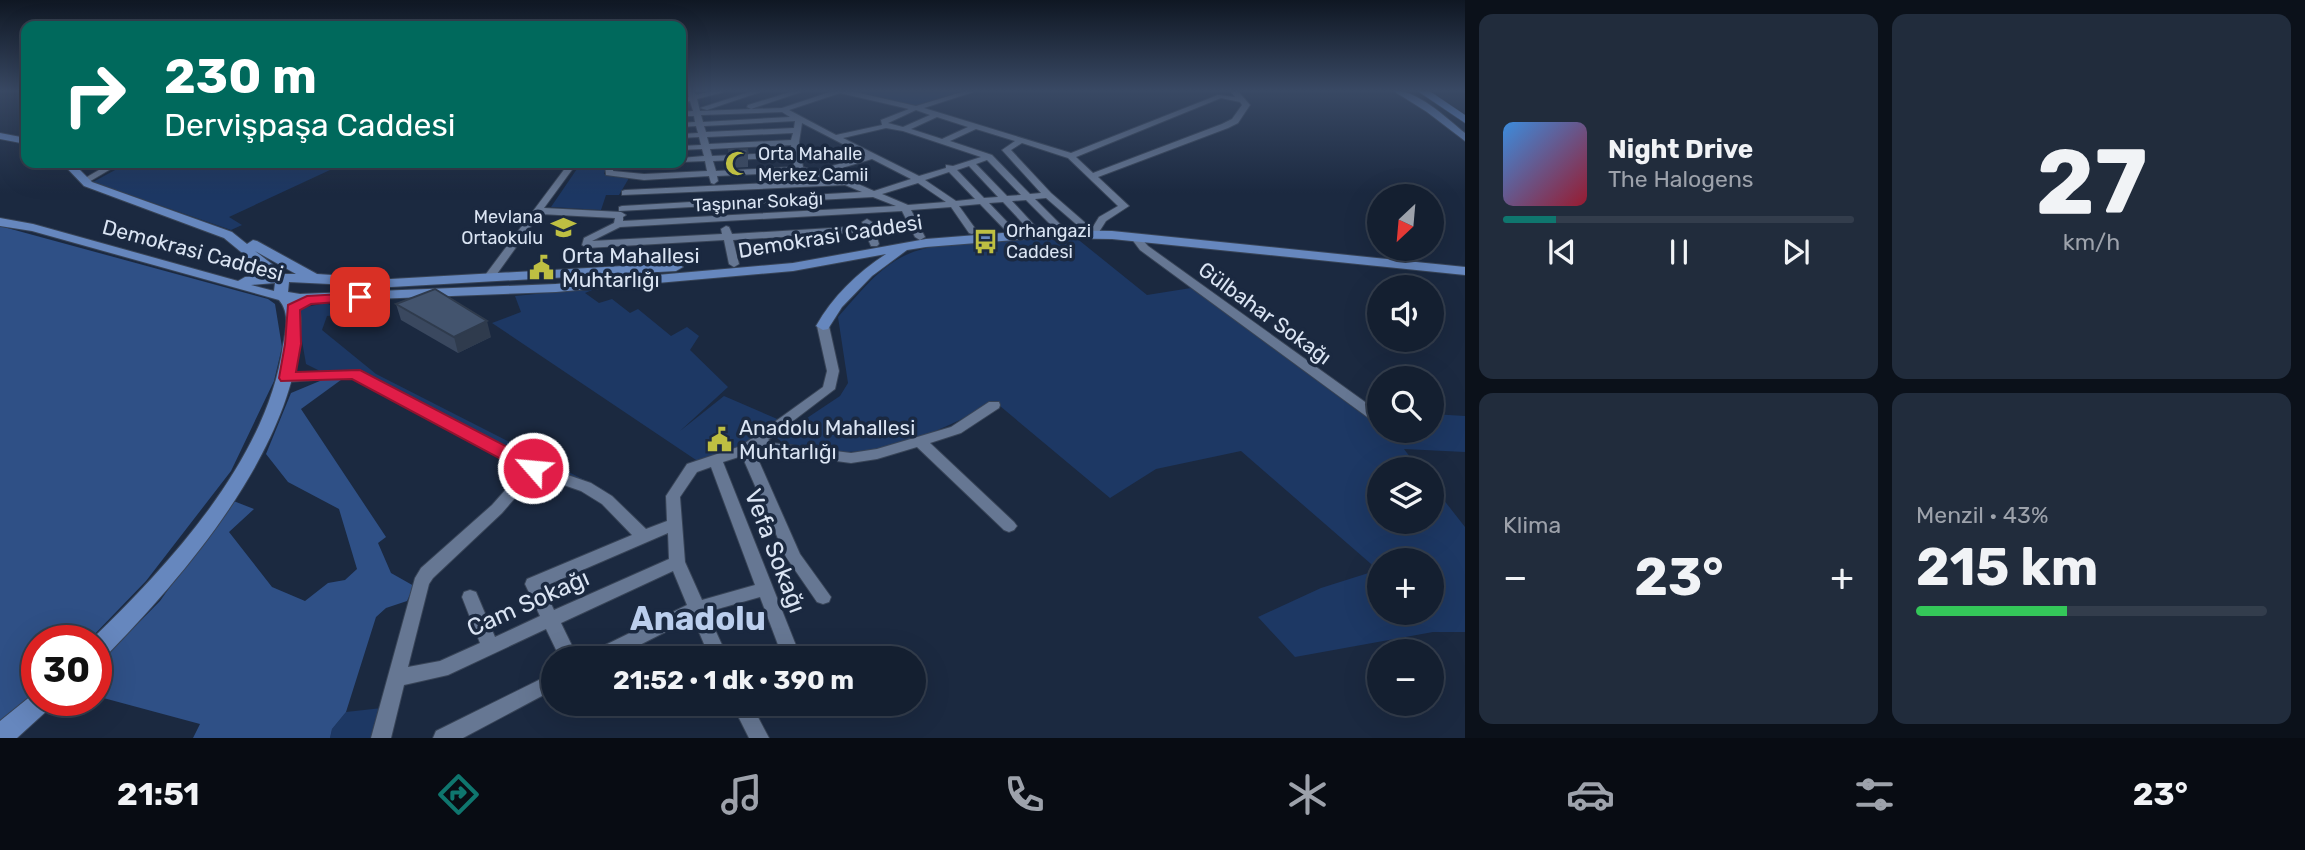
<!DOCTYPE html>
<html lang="tr">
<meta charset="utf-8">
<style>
:root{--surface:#141f30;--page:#212c3c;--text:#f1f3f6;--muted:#9da2ab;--line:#333d4c;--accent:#0f766e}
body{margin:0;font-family:Rubik,sans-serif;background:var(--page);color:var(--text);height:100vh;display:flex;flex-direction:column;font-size:26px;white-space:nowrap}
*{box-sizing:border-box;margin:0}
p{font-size:23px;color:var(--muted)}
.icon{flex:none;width:38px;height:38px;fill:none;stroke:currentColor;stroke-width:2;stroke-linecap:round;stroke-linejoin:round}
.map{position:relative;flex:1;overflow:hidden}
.side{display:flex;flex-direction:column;gap:14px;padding:14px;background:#0b111a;width:840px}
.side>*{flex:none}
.guide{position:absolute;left:21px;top:21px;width:665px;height:147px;border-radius:14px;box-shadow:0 7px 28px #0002,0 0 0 2px var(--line);background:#00695c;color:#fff;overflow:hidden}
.needle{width:46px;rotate:206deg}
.tools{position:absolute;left:1367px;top:184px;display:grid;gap:14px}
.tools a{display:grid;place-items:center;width:77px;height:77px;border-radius:50%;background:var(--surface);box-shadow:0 7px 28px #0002,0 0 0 2px var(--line);font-size:35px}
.speed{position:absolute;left:21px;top:625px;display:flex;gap:14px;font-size:35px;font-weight:700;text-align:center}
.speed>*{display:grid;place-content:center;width:91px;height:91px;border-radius:50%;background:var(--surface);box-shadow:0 7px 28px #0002,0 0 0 2px var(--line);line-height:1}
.speed .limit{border:10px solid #d22;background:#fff;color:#111}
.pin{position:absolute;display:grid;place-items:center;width:60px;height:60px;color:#fff;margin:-30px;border-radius:14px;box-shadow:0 4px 10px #0006}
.me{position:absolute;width:77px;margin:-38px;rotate:297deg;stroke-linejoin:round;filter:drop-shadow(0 0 5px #0008)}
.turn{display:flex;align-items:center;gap:24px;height:147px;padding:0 28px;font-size:32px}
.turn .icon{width:91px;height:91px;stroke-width:2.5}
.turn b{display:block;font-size:49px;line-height:60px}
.big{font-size:52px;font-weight:700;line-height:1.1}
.side .card{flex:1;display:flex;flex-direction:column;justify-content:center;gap:10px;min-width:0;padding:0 24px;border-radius:14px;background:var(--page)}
.side .dial{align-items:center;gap:0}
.dial b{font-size:91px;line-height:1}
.song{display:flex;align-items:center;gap:21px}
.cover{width:84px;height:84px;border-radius:10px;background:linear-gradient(135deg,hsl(210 70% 55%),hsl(350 70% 35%))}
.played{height:7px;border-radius:4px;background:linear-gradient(90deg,var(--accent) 15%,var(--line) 15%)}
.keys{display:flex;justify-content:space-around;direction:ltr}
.heat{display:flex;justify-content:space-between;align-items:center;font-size:38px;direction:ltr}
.charge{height:10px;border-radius:5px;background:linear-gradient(90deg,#34c759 43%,var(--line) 0)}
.side .tiles{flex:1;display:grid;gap:14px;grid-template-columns:repeat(2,1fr)}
.trip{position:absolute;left:541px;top:646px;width:385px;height:70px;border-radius:35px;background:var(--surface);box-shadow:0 7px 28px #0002,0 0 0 2px var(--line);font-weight:700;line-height:70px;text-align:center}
.menu{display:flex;height:112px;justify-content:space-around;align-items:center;background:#080c13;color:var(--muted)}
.menu .icon{width:49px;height:49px}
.menu .active{color:var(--accent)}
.menu b{font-size:32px;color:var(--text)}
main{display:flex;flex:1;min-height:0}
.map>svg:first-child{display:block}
.green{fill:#1d3864;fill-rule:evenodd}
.forest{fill:#2f5086}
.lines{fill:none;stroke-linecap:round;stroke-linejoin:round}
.minor-casing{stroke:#384457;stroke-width:2}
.major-casing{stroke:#384457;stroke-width:2}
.highway-casing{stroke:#384457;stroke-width:1}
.minor{fill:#667793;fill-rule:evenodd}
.major{fill:#6687be;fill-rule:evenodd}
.highway{fill:#6692da;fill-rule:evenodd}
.wall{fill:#3a485f}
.shaded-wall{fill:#2f3b4d}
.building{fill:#43546e;stroke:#2f3b4d;stroke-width:2}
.route{fill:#e11d48;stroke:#92132f;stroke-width:2}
.labels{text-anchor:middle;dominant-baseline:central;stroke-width:7;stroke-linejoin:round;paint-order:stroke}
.far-poi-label{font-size:18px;fill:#dae4f3;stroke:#1b2940;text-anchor:start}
.far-street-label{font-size:18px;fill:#dae4f3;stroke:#1b2940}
.street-label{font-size:21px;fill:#dae4f3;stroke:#1b2940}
.poi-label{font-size:21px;fill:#dae4f3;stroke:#1b2940;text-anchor:start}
.near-street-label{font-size:24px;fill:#dae4f3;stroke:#1b2940}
.near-district-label{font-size:33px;font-weight:bold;fill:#bbceed;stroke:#1b2940}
</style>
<main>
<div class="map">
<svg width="1465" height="738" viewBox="0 0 1465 738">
<rect width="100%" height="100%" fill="#1b2940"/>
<g class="green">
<path d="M849,90h120l-55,16z"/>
<path d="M128,163h206l-4,7 -101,47 13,8 -11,5 -138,-48z"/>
<path d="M581,163l26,1 -3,10 25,4 -10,17h-13l-5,15 -50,-3z"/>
<path d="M1075,237l72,58 44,-7 171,126 17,-1v17h53v-16l33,2v36l-61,-3 15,20h-40v53h53v-37l33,42v105h-32l-138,25 -37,-40 63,-29 57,-18 -137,-119 -85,18 -46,29 -116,-97c-43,26 -95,49 -147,51 -21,0 -44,-6 -64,-9l-6,-5 63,-42 8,-13 -10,-66c19,-21 38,-46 62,-59 38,-22 130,-19 175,-21zM1379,560h53v52h-53z"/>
<path d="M597,288l-12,5 14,10 13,-4 18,14 8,-4 33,27 16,-9 12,9 -9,14 38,37 -48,44 44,-35 58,25 -40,25 -43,16 -207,-139 29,-11 -6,-16z"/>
<path d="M326,303l23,11 -22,2 -5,14 54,44 230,117 -72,-27 -179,-92 -35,-1 -14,-7 -8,-46 3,-10z"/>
<path d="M382,708l-7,30h-45l2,-9 14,-17z"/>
</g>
<g class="forest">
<path d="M0,226l268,73 7,5 7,43 -8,34 -43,90 -85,110 -57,59h-52v51l-37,30z"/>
<path d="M345,377l-44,32 85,128 -8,6 13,30 23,13 -7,15 -21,7 -10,9 -30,95 -14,17 -2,9h-137l7,-14 -104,-28v-30l64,-65 71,-101 23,9 -25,23 43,55 33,14 23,-18 17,-3 12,-11 -18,-60 -51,-27 -22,-28 25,-61 36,-15z"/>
</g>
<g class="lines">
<defs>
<g id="minor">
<path d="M688,90h6l2,5 23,-5h12l-34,9 3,12 51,-2 -4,-2 1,-2 49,-15h10l-56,19 31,-1 54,-18h10l70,16 53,-16h10l-55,18 147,45 147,-58 17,2 -5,-7h7l13,15 -12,18 -10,5 -130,49 31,29 -23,15 -7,11 -3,1 -5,-3 8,-13 19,-11 -50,-48 -46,-15 -11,7 40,43 38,33v4h-6l-37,-32 -11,1 27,27v4h-6l-30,-30 -14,1 24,26v4h-6l-27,-29 -14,1 23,24v4h-6l-26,-27 -21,2 18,25 -5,3 -3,-1 -18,-26 -40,3 14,27 -5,3 -5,-3 -13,-26 -282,16 -28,14 130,-7 -1,-5 5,-3 3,1 3,7 132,-8 -2,-4 5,-3 5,3 7,22 -2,2h-6l-6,-14 -132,8 6,24 -5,3 -5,-3 -5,-24 -137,8 -5,-3 2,-7 30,-15 1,-5 -75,-4 -46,64h-8v-4l83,-111h8l-33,45 77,4 5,3 -3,2v4l273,-15 -23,-9 -254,14v-4l3,-1 240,-14 -17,-7 -223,10v-4l3,-1 205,-10 -31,-8 -82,4 1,5 -4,3 -3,-1 -2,-7 -65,4 -38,-5 -1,-12h29l-4,2 -17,1v5l31,3 63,-3 -2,-10 -24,1v-4l23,-2 -2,-7 -21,1v-4l20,-1 -2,-8 -18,1v-4l17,-1 -2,-7 -15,1v-4l14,-1 -1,-6h-13v-4l12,-1 -3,-10 -9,2v-4l8,-2zM840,93l69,16 -28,11 1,5 -46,10 -47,-25zM1221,98l19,4 2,3 -10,14 -10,5 -129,49 -17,-16zM916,110l14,5 -27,12 -15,-4zM782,112l8,5 -87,5 -2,-7zM937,117l31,10 -26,12 -31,-10zM795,121l-1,7 -88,4 -2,-6zM802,123l64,33 -51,15 -12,-4 -4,-25zM886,128l17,3 78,26 -28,9 -7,-1v3l-27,8 -76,-38zM976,129l39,12 -13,9 39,43 -11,1 -38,-39 -42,-14zM793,133l-2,7 -82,4 -2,-7zM791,145l1,7 -80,4 -2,-7zM793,157l1,10 -78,4 -3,-10zM872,159l39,20 -37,12 -25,-11 -24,-7zM987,160l34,35 -14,1 -31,-32zM969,166l29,31 -14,1 -27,-28zM949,172l26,27 -19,2 -31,-21zM918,183l28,19 -38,3 -26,-11z"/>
<path d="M756,90h10l-59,20 -7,-2z"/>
<path d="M111,163h10l-34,20 -7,-2z"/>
<path d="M1136,235l3,1 9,10 231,166v7h-9l-230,-169 -9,-12z"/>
<path d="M823,323l6,3 10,45 -4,18 -67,51 5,3 78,10 26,-4 74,-22 38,-25h10l1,3 -1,3 -38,25 -31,10 84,79 3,4 -3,4 -5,2 -5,-2 -87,-83 -40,12 -26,4 -82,-11 -10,-5 -5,3 46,104 31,43 -2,5 -6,2 -6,-2 -31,-45 -44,-101 -19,6 78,196h-18l-23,-61 -53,15 21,46h-18l-17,-40 -79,40h-26l3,-6 96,-47 -14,-34 -112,52 17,35h-18l-14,-29 -98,46 -44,10 -13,53h-20l44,-160 6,-10 71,-63 31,-35 -170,-93 -66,5 -6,-4 2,-3 76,-5 174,93 58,20 21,13 34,33 21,-8 -1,-25 21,-32 54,-18 82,-59 4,-16 -10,-45zM711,467l44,118 -53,15 -17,-38 -5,-65 17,-25zM535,475l46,16 21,13 30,31 -105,44 -2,5 15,32 -45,21 -19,-45 -6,-2 -6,2 -2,5 18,46 -40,18 -32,6 21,-83 4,-6 69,-65zM668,533l1,26 -115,51 -11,-23z"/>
<path d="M553,673v17l-90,48h-30l3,-7z"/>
<path d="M732,704h19l18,34h-20z"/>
</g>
<g id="major">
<path d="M1392,90c26,0 53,27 73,43v8l-38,-29z"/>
<path d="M0,133l26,5v6l-26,-5z"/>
<path d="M62,163h11l19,19 140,50 15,12 6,-4 4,1 60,33 74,5 285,-16 7,4 -7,4 -285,16 -102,-5 -1,10 12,2 256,-10 237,-21 133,-24 113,-9 73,1 353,36v8l-353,-36 -73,-1 -113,9 -19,3 -35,26 -30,31 -14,22 -5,1 -7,-4c17,-30 41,-53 70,-72l-93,17 -237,21 -260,10c8,12 4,28 3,41 -14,116 -116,234 -195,315l-8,3v-21h-5c79,-76 177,-182 192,-295 3,-15 7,-32 -4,-45l-247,-69 -32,-5v-8l33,6 205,57 7,-4 24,-2 -45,-37 -140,-52zM255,251l41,23h-11zM275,283l-1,8 -23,-6z"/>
<path d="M37,691v9h17l-4,8 -33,30h-17v-17z"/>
</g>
<path id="highway" d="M1416,90h12l37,25v8z"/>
</defs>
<use href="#minor" class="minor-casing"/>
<use href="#major" class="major-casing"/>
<use href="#highway" class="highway-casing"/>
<use href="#minor" class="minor"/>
<use href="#major" class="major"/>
<use href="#highway" class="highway"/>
</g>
<g class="wall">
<path d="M729,150l19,3v14l-19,1z"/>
<path d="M396,304l95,33 -33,16 -57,-33z"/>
<path d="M656,704h37v1l-37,1z"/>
</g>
<path class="shaded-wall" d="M487,321l4,16 -33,16 -4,-16z"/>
<g class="building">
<path d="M747,149l1,4 -19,1v-4z"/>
<path d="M435,289l52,32 -33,16 -58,-33z"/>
<path d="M693,653v5h-37v-3z"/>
</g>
<linearGradient id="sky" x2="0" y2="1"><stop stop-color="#0f1723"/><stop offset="0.47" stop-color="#394964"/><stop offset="1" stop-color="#394964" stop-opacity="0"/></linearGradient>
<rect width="1465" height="193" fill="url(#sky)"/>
<path class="route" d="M360,293l5,1v6l-54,4 -11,6 1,34 -5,28 64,-2 180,94 2,4 -2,5h-13l-175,-94 -71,2 -2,-3 6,-34 3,-39 19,-9z"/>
<defs>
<symbol id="mosque-bare" viewBox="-9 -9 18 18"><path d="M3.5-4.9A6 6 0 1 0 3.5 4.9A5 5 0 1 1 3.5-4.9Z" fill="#bebf42" stroke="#1b2940" stroke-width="2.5" paint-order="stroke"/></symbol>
<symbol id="school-bare" viewBox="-9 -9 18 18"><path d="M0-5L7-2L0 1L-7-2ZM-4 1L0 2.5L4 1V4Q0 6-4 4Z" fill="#bebf42" stroke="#1b2940" stroke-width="2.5" paint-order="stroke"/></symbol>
<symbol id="bus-bare" viewBox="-9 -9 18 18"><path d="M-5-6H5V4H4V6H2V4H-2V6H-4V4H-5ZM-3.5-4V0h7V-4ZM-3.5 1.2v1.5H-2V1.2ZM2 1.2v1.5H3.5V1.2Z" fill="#bebf42" stroke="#1b2940" stroke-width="2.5" paint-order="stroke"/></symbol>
<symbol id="civic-bare" viewBox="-9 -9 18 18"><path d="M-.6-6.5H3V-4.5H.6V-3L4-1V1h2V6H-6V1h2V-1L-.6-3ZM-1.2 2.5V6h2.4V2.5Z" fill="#bebf42" stroke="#1b2940" stroke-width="2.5" paint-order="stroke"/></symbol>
</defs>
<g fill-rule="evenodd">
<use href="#mosque-bare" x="720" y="146" width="35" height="35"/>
<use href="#school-bare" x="546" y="210" width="35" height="35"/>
<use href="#bus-bare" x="968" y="224" width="35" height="35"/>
<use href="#civic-bare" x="524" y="250" width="35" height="35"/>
<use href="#civic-bare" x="702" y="422" width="35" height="35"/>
</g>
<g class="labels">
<g class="far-poi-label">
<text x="758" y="154">Orta Mahalle<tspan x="758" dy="21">Merkez Camii</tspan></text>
<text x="543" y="217" text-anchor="end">Mevlana<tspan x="543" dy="21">Ortaokulu</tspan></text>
<text x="1006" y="231">Orhangazi<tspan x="1006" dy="21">Caddesi</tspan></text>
</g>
<g class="far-street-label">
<text transform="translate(758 202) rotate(-3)">Taşpınar Sokağı</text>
</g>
<g class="street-label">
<text transform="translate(830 236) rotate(-9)">Demokrasi Caddesi</text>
<text transform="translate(193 250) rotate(15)">Demokrasi Caddesi</text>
<text transform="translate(1265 313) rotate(36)">Gülbahar Sokağı</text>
</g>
<g class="poi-label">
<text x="562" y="255">Orta Mahallesi<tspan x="562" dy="24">Muhtarlığı</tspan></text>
<text x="739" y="427">Anadolu Mahallesi<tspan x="739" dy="24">Muhtarlığı</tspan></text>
</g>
<g class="near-street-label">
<text transform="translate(775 551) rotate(69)">Vefa Sokağı</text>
<text transform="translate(528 603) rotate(-24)">Cam Sokağı</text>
</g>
<g class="near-district-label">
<text x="698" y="618">Anadolu</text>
</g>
</g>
</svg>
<div class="tools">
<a><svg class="needle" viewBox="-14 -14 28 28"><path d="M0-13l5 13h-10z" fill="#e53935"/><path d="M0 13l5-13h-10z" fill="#9da2ab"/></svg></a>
<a><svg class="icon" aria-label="sound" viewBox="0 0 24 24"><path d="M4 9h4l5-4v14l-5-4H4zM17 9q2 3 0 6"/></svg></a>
<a><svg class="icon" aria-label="search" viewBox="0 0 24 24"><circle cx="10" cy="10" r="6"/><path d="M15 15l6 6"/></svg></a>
<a><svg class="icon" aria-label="layers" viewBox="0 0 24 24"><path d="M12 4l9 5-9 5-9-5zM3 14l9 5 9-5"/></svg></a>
<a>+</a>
<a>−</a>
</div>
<div class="speed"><div class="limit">30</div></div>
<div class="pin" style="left:360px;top:297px;background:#d93025"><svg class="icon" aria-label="arrive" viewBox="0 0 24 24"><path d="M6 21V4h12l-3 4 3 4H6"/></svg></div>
<svg class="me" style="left:533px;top:468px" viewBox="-20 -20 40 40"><circle r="17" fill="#e11d48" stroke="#fff" stroke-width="3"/><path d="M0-11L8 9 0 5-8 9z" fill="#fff"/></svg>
<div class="trip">21:52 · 1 dk · 390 m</div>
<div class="guide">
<div class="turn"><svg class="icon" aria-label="right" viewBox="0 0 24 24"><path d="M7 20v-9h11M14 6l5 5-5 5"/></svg><div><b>230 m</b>Dervişpaşa Caddesi</div></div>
</div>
</div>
<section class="side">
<div class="tiles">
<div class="card">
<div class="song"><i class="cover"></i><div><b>Night Drive</b><p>The Halogens</p></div></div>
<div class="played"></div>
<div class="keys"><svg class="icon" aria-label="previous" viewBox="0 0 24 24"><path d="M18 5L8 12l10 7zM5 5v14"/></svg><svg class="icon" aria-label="pause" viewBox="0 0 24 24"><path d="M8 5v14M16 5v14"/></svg><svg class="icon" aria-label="next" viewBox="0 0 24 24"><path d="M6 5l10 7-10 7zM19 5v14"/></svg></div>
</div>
<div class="card dial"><b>27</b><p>km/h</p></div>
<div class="card"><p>Klima</p>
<div class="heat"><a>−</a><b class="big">23°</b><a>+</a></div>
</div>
<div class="card"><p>Menzil · 43%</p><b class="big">215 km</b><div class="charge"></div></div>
</div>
</section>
</main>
<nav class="menu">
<b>21:51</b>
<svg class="icon active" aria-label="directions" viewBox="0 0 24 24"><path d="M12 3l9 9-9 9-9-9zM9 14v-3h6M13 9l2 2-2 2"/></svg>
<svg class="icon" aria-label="music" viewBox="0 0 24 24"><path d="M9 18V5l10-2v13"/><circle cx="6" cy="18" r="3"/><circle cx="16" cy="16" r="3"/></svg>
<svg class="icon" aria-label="phone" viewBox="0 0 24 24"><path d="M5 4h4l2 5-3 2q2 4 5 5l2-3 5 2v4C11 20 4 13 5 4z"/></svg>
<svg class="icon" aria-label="climate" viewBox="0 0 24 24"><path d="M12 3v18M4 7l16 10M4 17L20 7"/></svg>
<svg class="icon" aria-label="car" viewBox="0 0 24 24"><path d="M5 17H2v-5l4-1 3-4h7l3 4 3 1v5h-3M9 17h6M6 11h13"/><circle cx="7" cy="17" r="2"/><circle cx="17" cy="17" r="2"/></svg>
<svg class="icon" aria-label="filters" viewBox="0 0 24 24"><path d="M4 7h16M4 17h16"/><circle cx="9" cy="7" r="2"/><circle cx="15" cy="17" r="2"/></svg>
<b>23°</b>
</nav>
